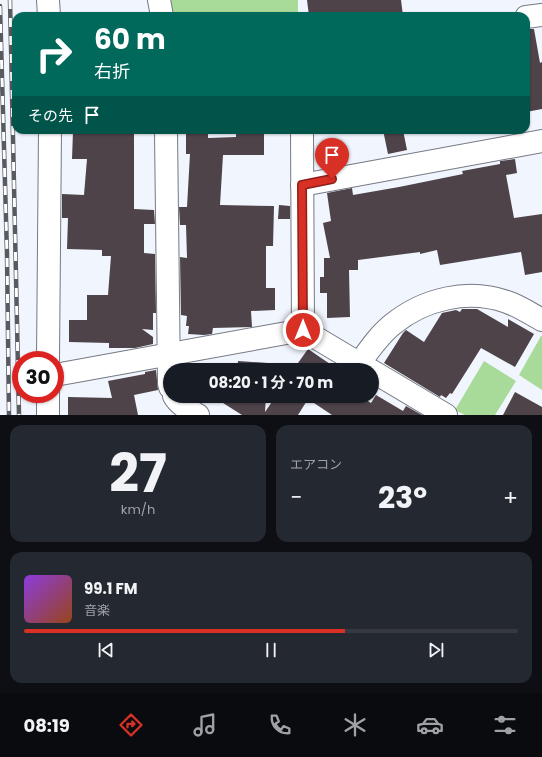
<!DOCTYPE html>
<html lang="ja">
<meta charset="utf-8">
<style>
:root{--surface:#171b24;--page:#242831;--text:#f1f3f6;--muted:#9ea1a6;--line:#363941;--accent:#d93025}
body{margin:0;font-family:Poppins,"Noto Sans JP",sans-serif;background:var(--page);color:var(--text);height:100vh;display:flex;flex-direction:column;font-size:15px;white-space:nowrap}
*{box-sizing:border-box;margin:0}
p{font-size:13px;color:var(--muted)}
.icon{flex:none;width:22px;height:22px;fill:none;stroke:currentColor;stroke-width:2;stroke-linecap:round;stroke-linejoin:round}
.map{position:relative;height:415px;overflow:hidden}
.panel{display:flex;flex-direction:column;gap:10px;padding:10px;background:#0d0f14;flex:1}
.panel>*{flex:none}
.hud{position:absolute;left:12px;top:12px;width:518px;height:122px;border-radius:12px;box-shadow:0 1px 3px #0004;background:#00695c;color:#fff;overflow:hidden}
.speed{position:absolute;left:12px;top:351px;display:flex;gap:8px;font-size:20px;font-weight:700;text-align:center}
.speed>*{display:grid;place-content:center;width:52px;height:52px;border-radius:50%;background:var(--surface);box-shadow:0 1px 3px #0004;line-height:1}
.speed .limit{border:6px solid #d22;background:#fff;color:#111}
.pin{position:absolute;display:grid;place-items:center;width:34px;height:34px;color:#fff;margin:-41px -17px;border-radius:50% 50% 50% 0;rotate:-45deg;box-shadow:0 0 4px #0007}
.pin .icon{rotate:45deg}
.me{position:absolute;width:44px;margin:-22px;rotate:0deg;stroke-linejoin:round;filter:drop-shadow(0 0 3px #0008)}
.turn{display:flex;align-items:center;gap:14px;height:84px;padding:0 16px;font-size:18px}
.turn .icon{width:52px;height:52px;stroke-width:2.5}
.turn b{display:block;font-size:28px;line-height:34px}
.then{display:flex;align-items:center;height:38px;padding:0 16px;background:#0003;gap:8px;font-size:15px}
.big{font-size:30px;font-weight:700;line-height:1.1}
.panel .widget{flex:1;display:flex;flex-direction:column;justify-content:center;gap:6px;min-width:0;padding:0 14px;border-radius:12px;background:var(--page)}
.panel .dial{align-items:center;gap:0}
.dial b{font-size:52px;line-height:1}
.song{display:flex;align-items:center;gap:12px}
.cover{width:48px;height:48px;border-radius:6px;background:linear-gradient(135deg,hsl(270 70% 55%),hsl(20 70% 35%))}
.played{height:4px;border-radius:2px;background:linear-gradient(90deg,var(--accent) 65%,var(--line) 65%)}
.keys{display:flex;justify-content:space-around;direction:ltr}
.heat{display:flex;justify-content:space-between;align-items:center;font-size:22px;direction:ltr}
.panel .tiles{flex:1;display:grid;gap:10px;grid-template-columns:1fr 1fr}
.widget:last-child{grid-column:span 2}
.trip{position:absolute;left:163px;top:363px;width:216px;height:40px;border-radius:20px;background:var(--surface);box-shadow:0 1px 3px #0004;font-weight:700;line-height:40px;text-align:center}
.tabs{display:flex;height:64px;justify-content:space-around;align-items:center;background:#090b0e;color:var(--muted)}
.tabs .icon{width:28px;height:28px}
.tabs .selected{color:var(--accent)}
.tabs b{font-size:18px;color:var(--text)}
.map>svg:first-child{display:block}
.green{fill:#a8db99}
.building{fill:#4d4349}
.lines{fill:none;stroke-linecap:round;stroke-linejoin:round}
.minor-casing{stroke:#757983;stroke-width:24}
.minor{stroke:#fff;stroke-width:22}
.rail-casing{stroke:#585a5f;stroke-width:4.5}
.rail{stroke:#fff;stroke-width:3;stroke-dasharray:9;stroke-linecap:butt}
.route-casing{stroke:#8d1f18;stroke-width:10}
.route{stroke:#d93025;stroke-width:7}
</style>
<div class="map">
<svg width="542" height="415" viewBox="0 0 542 415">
<rect width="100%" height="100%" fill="#f1f5fe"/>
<g class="green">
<path d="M168,0h130v16h-128z"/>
<path d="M541,336h1v54l-23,-15z"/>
<path d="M484,361l32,20 -21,34h-30l-10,-5z"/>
</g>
<g class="building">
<path d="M307,0h94l2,16h-55v-2l-16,2h-23z"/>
<path d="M526,29h8l6,34 2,-1v47l-16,3z"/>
<path d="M186,130h22v8l28,-1v-7h28v25h-41l-3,50 54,1 -1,40h-7v42h9v22l-24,1 1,16 -39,1 -1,6 -8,1 -16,-1 1,-8h-3l1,-10 -6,-1 -1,-58 7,1 -1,-33h-6l-1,-18h8l3,-53h-4z"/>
<path d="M383,130h20l4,20 -19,4z"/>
<path d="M73,131l37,2 24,-1v77l20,1 1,14h-11v29l11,1 1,59h-3v17l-11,-1 11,8v7l-18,4h-26v-5l-40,-1v-22h18v-25h21l3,-39h-9v-6l-35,-1 1,-31h-6v-24l22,1 3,-36h-15z"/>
<path d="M515,159l2,14 -11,2 8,43 28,-4v58l-17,3 -4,-23 -81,13 -3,-15 -17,4v-2l-62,8v10h-9l1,47 -23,1v-25h-7v-16h4v-19h6l-7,-35 8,-2 -4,-28 25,-5 1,7 46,-8 64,-13 -1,-3 38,-7v-3z"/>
<path d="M279,205l11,1v13h-12z"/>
<path d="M462,309h15l31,18v-8l26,15 -19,33 -34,-19 -29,46 -2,-1 -4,5 -5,-3 -1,2 -56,-34 19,-30 3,-3 18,12 18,-29 14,-3 4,2z"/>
<path d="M308,349l25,17 -3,4h-37z"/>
<path d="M238,361l30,2v7h-31z"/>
<path d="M194,363l11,7h-16z"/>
<path d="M156,370l2,20 -24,5 4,20h-70v-18l44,1 -4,-17 37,-7v-2z"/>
<path d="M515,392l27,15v8h-39z"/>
<path d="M376,395l27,16 3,-5 16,9h-90l-24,-16 -10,16h-56l-30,-19h54l-1,16 11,-16h84l11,7z"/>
</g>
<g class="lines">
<defs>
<g id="minor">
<path d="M48,0l1,16"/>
<path d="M159,0l3,16"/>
<path d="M526,17l16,-2"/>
<path d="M166,130l3,253 1,4"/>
<path d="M302,130l1,200"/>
<path d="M302,185l240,-44"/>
<path d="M48,360l2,-230"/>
<path d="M359,364c10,-14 20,-29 34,-40 31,-25 75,-36 114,-22 12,4 24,12 35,18"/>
<path d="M372,371l74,44"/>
<path d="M55,375l248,-45 67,40"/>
<path d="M48,394v21"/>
<path d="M174,396c5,9 15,14 24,19"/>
</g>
</defs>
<use href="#minor" class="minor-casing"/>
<use href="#minor" class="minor"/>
<defs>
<g id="rail">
<path d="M10,0l9,415"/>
<path d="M0,6l7,248 2,161"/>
</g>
</defs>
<use href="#rail" class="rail-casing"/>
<use href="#rail" class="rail"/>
</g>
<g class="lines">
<defs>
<path id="route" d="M303,330l-1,-145 30,-6"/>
</defs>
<use href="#route" class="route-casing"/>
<use href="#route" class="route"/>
</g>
</svg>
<div class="speed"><div class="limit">30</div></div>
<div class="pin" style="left:332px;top:179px;background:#d93025"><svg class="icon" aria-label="arrive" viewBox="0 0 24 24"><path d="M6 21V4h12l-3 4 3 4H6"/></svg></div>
<svg class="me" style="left:303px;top:330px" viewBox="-20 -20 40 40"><circle r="17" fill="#d93025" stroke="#fff" stroke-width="3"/><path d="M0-11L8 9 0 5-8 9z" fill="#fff"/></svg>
<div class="trip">08:20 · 1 分 · 70 m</div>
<div class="hud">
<div class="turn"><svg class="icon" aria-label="right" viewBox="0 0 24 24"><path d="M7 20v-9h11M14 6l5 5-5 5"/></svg><div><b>60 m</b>右折</div></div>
<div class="then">その先<svg class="icon" aria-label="arrive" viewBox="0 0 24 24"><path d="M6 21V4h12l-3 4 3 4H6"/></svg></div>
</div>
</div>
<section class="panel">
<div class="tiles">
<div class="widget dial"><b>27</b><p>km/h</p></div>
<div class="widget"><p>エアコン</p>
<div class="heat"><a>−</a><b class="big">23°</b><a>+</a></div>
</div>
<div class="widget">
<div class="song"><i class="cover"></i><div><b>99.1 FM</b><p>音楽</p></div></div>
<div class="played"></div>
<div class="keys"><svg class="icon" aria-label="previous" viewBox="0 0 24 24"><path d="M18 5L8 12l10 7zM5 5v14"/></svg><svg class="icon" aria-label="pause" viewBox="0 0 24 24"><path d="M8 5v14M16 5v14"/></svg><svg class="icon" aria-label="next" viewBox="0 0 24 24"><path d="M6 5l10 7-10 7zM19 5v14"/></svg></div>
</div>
</div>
</section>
<nav class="tabs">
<b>08:19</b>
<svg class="icon selected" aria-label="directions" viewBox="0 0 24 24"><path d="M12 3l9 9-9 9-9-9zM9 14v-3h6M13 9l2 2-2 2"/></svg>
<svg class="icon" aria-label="music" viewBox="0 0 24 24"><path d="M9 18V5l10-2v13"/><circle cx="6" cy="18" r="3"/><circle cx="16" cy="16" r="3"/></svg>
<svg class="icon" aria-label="phone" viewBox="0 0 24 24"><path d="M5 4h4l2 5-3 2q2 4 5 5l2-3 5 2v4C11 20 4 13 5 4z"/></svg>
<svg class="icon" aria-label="climate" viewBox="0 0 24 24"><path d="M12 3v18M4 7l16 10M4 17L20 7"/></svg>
<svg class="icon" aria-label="car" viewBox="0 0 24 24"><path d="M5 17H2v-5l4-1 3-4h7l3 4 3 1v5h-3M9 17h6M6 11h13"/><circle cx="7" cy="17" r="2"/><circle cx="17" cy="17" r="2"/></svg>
<svg class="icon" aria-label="filters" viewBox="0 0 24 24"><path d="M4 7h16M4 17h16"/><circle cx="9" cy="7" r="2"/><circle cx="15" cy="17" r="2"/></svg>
</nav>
